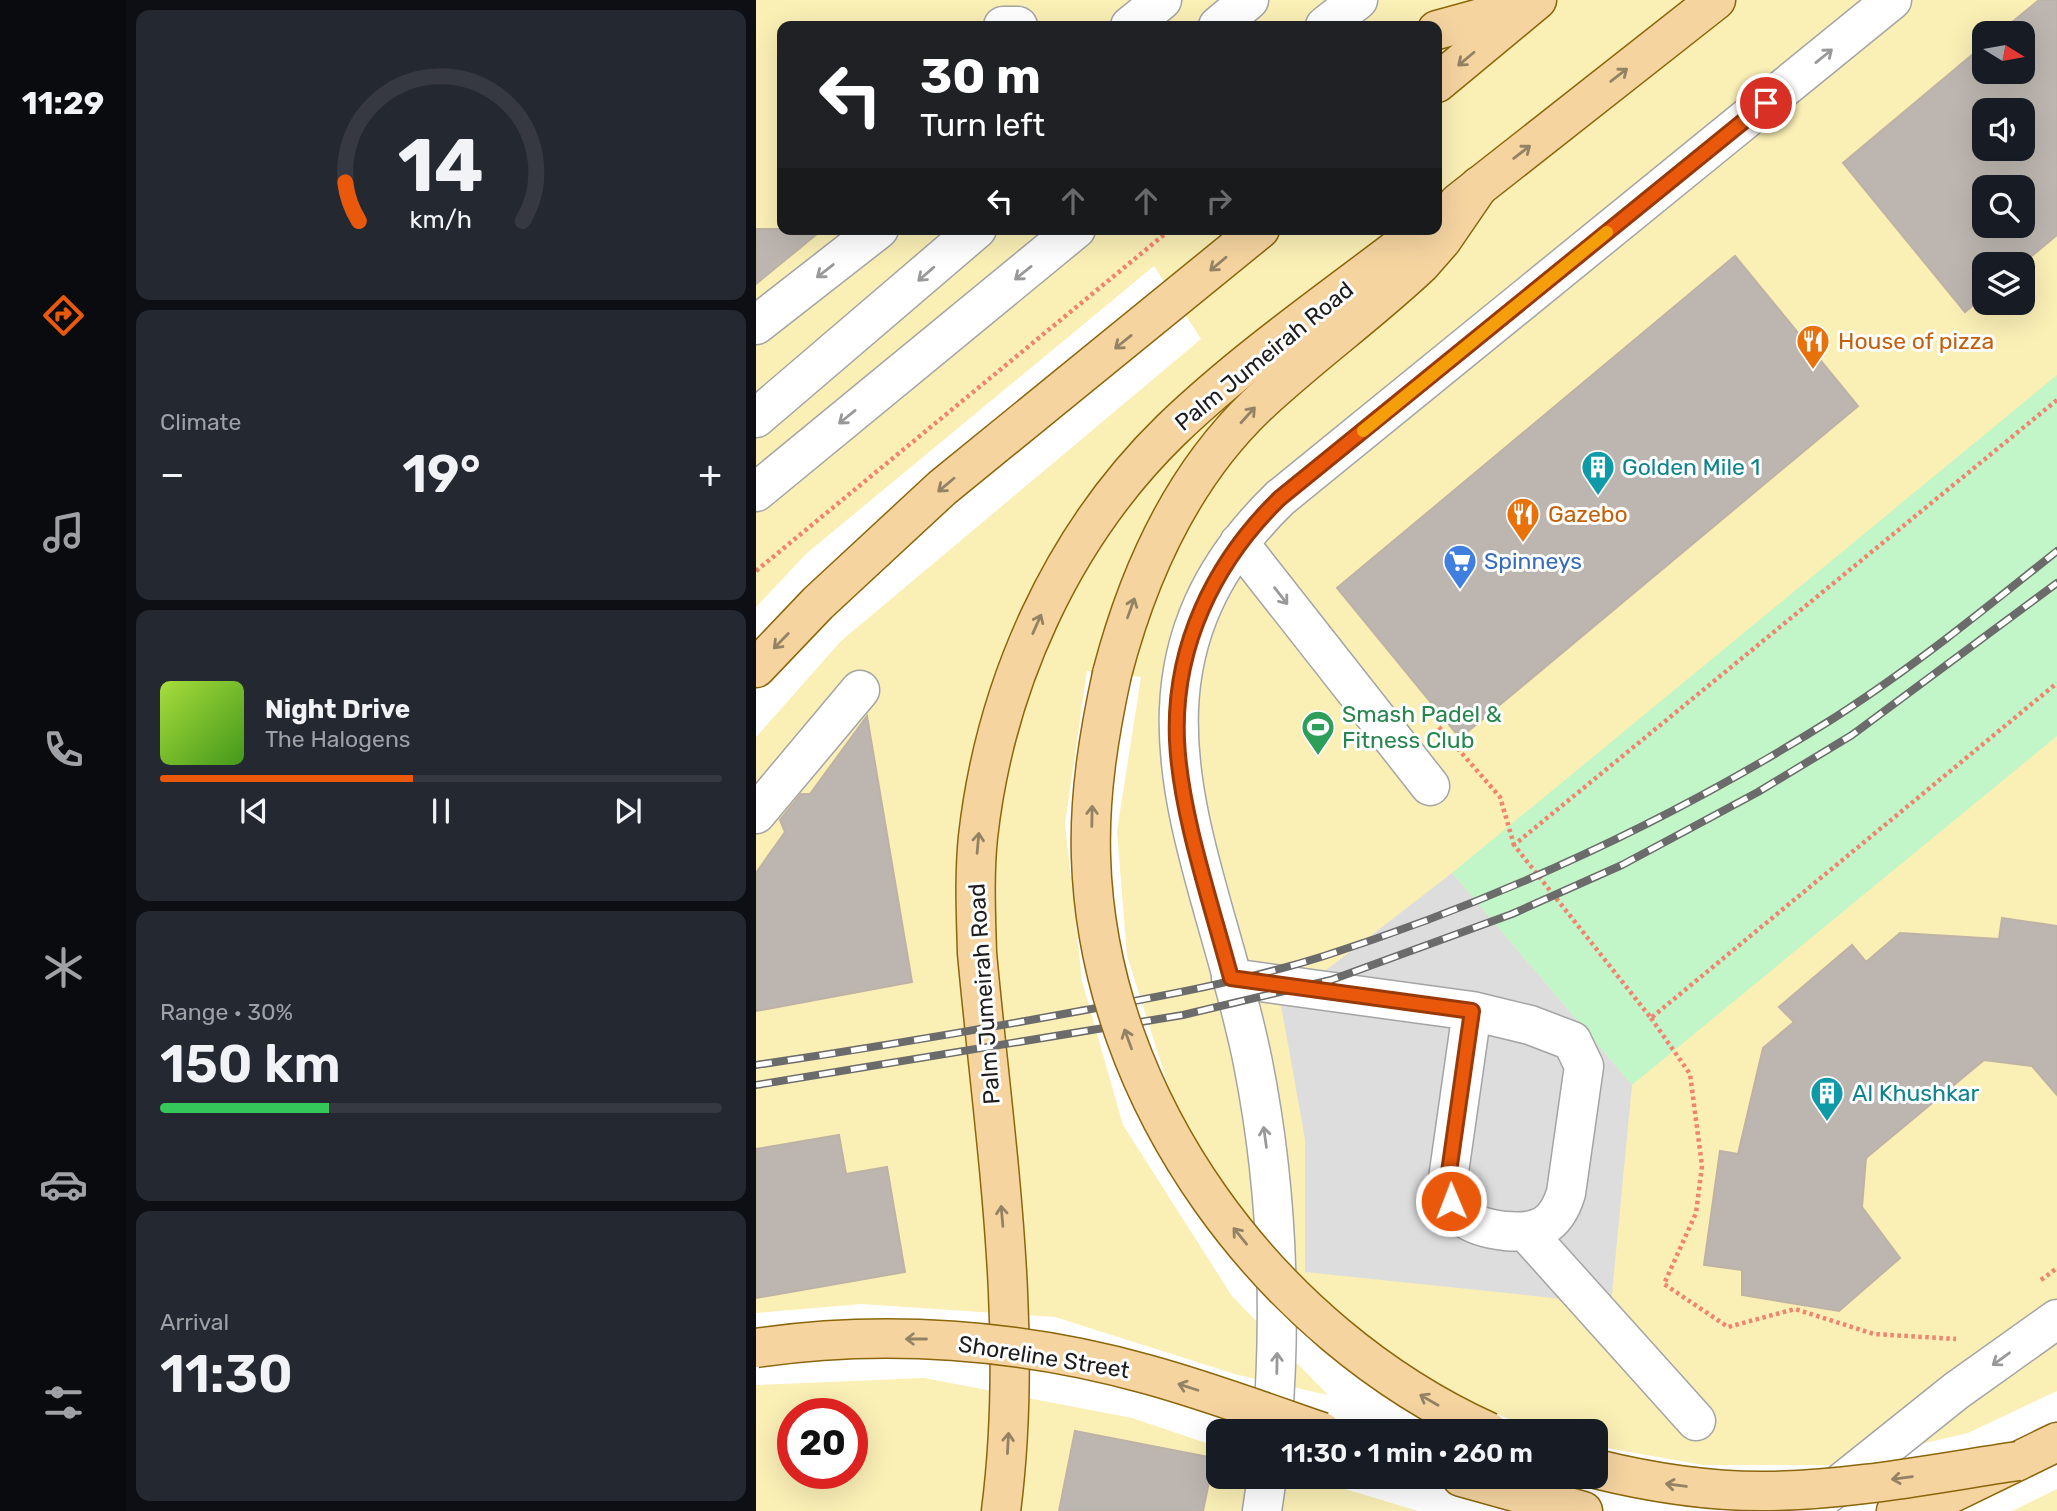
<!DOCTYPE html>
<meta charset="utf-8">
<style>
:root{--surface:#171b24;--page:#242831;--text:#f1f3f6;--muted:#9ea1a6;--line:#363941;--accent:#ea580c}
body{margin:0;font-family:Rubik,sans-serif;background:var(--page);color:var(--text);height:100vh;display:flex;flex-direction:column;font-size:26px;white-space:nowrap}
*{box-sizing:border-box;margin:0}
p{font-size:23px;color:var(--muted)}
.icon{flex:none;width:38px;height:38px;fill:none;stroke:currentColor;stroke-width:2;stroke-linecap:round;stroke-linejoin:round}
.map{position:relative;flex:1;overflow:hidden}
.side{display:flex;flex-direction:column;gap:10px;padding:10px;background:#0d0f14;width:630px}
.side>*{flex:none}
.banner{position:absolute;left:21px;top:21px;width:665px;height:214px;border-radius:14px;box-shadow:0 7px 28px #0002;background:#202124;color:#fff;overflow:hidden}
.needle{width:46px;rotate:101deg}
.fabs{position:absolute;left:1216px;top:21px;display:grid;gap:14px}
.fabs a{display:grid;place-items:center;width:63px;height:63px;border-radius:14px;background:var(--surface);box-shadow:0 7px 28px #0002;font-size:35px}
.speed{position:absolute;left:21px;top:1398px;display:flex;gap:14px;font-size:35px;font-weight:700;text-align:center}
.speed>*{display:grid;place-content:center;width:91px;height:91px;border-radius:50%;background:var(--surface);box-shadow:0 7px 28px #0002;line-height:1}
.speed .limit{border:10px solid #d22;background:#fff;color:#111}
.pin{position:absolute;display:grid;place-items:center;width:60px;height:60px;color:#fff;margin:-30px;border:4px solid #fff;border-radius:50%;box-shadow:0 2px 7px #0007}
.me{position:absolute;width:77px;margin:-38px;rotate:359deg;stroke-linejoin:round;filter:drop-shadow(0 0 5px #0008)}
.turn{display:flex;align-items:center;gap:24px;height:147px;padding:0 28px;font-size:32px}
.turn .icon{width:91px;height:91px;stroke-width:2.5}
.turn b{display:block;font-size:49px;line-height:60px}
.lanes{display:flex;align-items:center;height:66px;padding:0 28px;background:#0003;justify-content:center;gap:35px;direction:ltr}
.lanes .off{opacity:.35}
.big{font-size:52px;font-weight:600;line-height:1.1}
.side .card{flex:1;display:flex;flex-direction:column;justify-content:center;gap:10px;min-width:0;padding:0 24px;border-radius:14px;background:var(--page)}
.side .dial{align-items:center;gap:0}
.dial svg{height:182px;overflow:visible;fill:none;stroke:var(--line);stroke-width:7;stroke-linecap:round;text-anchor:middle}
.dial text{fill:var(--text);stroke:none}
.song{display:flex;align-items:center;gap:21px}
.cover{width:84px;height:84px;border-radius:10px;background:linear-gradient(135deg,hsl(80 70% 55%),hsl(100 70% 35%))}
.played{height:7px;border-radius:4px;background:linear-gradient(90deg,var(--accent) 45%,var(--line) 45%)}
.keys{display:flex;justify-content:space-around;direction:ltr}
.heat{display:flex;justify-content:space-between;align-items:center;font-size:38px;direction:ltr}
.charge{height:10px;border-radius:5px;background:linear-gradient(90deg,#34c759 30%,var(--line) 0)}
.trip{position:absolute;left:450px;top:1419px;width:402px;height:70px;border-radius:14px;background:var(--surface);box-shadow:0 7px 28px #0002;font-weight:600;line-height:70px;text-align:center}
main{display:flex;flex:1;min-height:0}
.tabs{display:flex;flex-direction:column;width:126px;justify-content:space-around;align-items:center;background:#090b0e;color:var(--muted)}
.tabs .icon{width:49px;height:49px}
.tabs .selected{color:var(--accent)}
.tabs b{font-size:32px;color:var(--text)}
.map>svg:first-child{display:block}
.sand{fill:#faefb5;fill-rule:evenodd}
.park{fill:#c2f5c8}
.parking{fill:#ddd}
.pier{fill:#fff}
.building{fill:#bdb6b0;stroke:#beb2a6;stroke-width:2;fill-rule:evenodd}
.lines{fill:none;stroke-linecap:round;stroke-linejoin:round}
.minor-casing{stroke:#a4a4a4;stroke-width:41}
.major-casing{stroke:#8b660a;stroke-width:41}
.path{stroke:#f08471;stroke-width:4.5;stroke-dasharray:3.5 3.5;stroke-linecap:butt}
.minor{stroke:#fff;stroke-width:38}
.major{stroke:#f5d4a0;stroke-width:38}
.rail-casing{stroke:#6b6b6b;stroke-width:8}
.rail{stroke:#fff;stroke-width:5;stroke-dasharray:16;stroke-linecap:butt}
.major-bridge-casing{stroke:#8b660a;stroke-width:41;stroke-linecap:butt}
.major-bridge{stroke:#f5d4a0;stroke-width:38}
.oneway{stroke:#999}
.oneway2{stroke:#948265}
.route-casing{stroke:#983908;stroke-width:18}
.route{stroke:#ea580c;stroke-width:12}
.slow{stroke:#f59e0b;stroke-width:12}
.labels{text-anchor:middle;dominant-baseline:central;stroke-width:6;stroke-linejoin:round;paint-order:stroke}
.food-label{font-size:23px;fill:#c56008;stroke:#fff;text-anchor:start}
.street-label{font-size:23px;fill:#1d1d1d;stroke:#fff}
.culture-label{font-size:23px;fill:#0d838f;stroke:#fff;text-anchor:start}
.shop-label{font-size:23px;fill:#366cbe;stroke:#fff;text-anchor:start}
.leisure-label{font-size:23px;fill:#27864d;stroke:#fff;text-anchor:start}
</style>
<main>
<nav class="tabs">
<b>11:29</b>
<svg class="icon selected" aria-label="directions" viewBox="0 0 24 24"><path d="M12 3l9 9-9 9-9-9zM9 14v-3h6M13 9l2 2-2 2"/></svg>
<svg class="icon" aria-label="music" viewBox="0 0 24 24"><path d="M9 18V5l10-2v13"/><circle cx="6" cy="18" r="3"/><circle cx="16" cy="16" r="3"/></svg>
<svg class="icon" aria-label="phone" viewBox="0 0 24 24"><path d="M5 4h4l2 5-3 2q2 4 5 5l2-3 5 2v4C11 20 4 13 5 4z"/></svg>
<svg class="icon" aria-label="climate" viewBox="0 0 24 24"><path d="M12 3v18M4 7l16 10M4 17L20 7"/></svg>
<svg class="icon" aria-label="car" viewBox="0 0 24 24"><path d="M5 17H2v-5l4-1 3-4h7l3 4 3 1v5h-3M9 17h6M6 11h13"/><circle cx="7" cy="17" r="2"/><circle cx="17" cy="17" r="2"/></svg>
<svg class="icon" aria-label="filters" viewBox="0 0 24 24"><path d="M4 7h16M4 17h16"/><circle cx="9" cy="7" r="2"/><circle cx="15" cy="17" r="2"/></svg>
</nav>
<section class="side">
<div class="card dial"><svg viewBox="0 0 100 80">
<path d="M14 69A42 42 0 1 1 86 69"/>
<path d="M14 69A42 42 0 0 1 8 52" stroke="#ea580c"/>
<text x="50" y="56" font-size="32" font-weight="700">14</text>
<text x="50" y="72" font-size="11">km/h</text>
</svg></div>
<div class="card"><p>Climate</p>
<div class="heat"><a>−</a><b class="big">19°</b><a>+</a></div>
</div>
<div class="card">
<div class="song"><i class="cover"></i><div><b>Night Drive</b><p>The Halogens</p></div></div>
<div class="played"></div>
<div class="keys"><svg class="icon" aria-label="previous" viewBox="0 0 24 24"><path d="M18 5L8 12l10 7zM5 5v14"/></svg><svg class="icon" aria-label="pause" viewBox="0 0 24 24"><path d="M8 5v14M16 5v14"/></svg><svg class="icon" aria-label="next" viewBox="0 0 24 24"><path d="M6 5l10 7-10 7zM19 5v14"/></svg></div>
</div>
<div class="card"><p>Range · 30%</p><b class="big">150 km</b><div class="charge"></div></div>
<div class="card"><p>Arrival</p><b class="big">11:30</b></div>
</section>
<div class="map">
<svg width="1301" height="1511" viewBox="0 0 1301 1511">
<rect width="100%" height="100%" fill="#edeae3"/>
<path class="sand" d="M0,0h1301v1511h-1301zM26,26h655v203h-655zM1228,33h39v39h-39zM1228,110h39v39h-39zM1228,187h39v39h-39zM1228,264h39v39h-39zM37,1414h59v60h-59zM462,1432h378v45h-378z"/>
<path class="park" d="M1301,375v361l-425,349 -180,-212z"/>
<path class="parking" d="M696,873l180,212 -21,219 -306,-32v-133l-24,-134z"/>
<g class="pier">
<path d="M398,266l47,73 -360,302 -85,96v-130l51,-54z"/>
<path d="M331,671l54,6 -24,154 10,125 50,157 53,90 77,91 109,86 121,51 -319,1v15l-86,-29 -208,-40 -168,7v-72l105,-9 194,13 183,58 90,20 -96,-99 -109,-171 -41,-144 -17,-157z"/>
<path d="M1301,1391v98l-45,22h-594l-113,-34h291v-31l107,19h129l136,-32z"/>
</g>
<g class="building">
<path d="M1283,0h18v235l-35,29h-38v32l-19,16 -122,-149 141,-118v27h39v-39h-24zM1228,110h39v39h-39zM1228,187h39v39h-39z"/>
<path d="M0,229h67l-67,55z"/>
<path d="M979,256l123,150 -398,332 -123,-150z"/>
<path d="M111,716l45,266 -156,29v-138l29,-41 -5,-12 21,-26h9z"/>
<path d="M1246,918l55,8v169l-25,-29 -48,-6 -118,98 -4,49 38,51 -61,53 -97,-16v-25l-38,-5 16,-114 18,3 25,-106 31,-26 -15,-15 73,-62 14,17 34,-29 99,6z"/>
<path d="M83,1135l7,39 41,-7 18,105 -149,26v-149z"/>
<path d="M319,1431l139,27 -11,53h-144z"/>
</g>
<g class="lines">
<defs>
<g id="minor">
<path d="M247,26h15"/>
<path d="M374,26l32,-26"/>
<path d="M462,26l31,-26"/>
<path d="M569,26l33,-26"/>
<path d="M0,325l123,-96"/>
<path d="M0,418l221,-189"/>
<path d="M0,492l320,-263"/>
<path d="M483,543l191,243"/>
<path d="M0,814l104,-124"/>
<path d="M475,978l241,33 58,14 42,16 12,25 -18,127c-10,33 -28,41 -61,38 -32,-4 -51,-12 -58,-45l25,-175"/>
<path d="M771,1233l169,188"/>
<path d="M516,1432c10,-124 5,-248 -19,-369 -41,-207 -158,-385 27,-565l612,-498"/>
<path d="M506,1511l5,-34"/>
<path d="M1050,1511l150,-120 101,-72"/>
</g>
<g id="major">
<path d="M681,30l84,-23"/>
<path d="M681,83l100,-83"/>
<path d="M702,203l258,-203"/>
<path d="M0,668l62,-65 124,-115 318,-259"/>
<path d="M356,674c26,-100 69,-196 144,-268 53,-50 112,-92 165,-142l21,-24 37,-54"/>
<path d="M705,1477l122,34"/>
<path d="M245,1511c24,-185 -7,-373 -24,-558 -1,-38 -3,-77 1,-116 17,-151 83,-300 193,-407 77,-74 168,-136 252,-201"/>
<path d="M1140,1511l54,-17 107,-52"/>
</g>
</defs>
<use href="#minor" class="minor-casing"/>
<use href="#major" class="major-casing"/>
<g class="path">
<path d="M1301,400l-543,445 137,173 406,-335"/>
<path d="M0,571l415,-342"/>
<path d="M683,727l61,70 14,48"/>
<path d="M895,1018l39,56 12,92 -6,47 -32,71 64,43 67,-18 79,25 82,5"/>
<path d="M1285,1280l16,-12"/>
</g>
<use href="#minor" class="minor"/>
<use href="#major" class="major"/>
<defs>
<g id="rail">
<path d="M0,1065c109,-16 216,-34 324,-54 82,-15 165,-30 244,-55 180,-58 350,-137 510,-238 78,-50 151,-109 223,-167"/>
<path d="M0,1085l427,-70 148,-35 181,-66 110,-49 136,-73 94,-57 205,-152"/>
</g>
</defs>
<use href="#rail" class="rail-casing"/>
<use href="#rail" class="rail"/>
<defs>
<g id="major-bridge">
<path d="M356,674c-13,60 -23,121 -21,183 7,244 179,476 398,575"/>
<path d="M0,1348c128,-19 265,-9 390,26 59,16 118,38 176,58"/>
<path d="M840,1469c57,14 115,23 174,22 83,-1 166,-18 248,-30"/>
</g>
</defs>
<use href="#major-bridge" class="major-bridge-casing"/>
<use href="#major-bridge" class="major-bridge"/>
</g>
<defs><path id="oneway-shaft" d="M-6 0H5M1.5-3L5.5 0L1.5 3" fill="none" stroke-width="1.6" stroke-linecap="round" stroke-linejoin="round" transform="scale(1.75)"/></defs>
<g class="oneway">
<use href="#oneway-shaft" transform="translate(1068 56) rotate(-39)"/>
<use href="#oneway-shaft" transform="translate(69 271) rotate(142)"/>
<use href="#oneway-shaft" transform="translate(267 273) rotate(141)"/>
<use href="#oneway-shaft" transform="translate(170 274) rotate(139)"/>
<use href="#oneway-shaft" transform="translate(91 417) rotate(141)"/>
<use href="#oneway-shaft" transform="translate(525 596) rotate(52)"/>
<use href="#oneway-shaft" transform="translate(509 1137) rotate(-98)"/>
<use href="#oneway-shaft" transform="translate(1245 1359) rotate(144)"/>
<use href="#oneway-shaft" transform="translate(521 1363) rotate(-89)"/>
</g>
<g class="oneway2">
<use href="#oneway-shaft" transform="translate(710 59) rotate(140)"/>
<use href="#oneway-shaft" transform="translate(863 75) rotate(-38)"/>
<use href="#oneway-shaft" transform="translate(766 152) rotate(-38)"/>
<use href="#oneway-shaft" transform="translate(462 264) rotate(140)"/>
<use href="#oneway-shaft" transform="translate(367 342) rotate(141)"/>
<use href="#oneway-shaft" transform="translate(492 415) rotate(-48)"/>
<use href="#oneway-shaft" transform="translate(190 485) rotate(140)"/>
<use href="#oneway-shaft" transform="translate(375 608) rotate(-70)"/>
<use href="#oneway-shaft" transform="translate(281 624) rotate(-66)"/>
<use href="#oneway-shaft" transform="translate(25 641) rotate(134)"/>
<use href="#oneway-shaft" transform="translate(336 816) rotate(-89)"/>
<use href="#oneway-shaft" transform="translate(222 843) rotate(-85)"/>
<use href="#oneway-shaft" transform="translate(372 1039) rotate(-110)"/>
<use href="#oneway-shaft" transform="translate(246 1216) rotate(-95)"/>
<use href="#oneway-shaft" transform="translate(484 1236) rotate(-129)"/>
<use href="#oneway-shaft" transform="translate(160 1339) rotate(-180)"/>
<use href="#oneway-shaft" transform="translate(432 1387) rotate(-162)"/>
<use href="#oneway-shaft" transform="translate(673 1400) rotate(-150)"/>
<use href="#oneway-shaft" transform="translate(252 1443) rotate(-87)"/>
<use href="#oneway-shaft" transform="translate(1146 1478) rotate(172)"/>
<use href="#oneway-shaft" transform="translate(920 1485) rotate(-172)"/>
</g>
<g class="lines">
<defs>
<path id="route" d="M695,1201l-4,-15 25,-175 -241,-33c-19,-72 -51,-165 -54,-238 -4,-93 37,-178 103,-242l486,-395"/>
</defs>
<use href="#route" class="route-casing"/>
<use href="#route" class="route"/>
<path class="slow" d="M607,431l244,-199"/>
</g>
<defs>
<symbol id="restaurant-pin" viewBox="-11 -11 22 30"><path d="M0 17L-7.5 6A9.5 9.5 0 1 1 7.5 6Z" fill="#e8710a" stroke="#fff"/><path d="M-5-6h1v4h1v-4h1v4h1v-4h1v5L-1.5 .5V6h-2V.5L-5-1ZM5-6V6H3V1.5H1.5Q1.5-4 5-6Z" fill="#fff"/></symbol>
<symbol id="building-pin" viewBox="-11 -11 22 30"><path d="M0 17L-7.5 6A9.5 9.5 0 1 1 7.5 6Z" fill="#0f9aa8" stroke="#fff"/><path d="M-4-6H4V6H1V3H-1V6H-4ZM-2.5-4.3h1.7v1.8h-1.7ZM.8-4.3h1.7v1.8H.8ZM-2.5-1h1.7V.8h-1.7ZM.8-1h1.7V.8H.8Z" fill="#fff"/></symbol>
<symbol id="supermarket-pin" viewBox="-11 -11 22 30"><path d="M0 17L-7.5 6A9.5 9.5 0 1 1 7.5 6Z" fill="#3f7fe0" stroke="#fff"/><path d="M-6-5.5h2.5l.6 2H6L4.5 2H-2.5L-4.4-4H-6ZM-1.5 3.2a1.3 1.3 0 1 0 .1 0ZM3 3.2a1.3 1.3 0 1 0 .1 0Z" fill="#fff"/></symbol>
<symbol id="stadium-pin" viewBox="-11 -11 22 30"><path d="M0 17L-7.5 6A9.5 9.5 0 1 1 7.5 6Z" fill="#2e9e5b" stroke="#fff"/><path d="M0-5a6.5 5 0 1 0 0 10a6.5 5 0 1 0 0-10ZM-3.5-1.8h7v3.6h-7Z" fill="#fff"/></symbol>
</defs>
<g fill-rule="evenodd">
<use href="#restaurant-pin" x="1038" y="322" width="38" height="52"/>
<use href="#building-pin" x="823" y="448" width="38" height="52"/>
<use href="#restaurant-pin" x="748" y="495" width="38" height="52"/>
<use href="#supermarket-pin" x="685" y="542" width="38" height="52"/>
<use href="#stadium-pin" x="543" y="708" width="38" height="52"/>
<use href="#building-pin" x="1052" y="1074" width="38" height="52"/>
</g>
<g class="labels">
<g class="food-label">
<text x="1082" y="341">House of pizza</text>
<text x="792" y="514">Gazebo</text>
</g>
<g class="street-label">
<text transform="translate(508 356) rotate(-39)">Palm Jumeirah Road</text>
<text transform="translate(228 994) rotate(-94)">Palm Jumeirah Road</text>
<text transform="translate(288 1357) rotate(9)">Shoreline Street</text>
</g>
<g class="culture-label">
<text x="866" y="467">Golden Mile 1</text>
<text x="1096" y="1093">Al Khushkar</text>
</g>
<g class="shop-label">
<text x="728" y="561">Spinneys</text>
</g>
<g class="leisure-label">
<text x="586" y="714">Smash Padel &amp;<tspan x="586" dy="26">Fitness Club</tspan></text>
</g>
</g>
</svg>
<div class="fabs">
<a><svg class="needle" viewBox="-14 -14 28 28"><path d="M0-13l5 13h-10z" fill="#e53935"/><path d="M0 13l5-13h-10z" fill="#9ea1a6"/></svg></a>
<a><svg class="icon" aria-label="sound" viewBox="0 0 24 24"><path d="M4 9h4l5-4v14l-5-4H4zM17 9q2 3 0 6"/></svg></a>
<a><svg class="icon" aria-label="search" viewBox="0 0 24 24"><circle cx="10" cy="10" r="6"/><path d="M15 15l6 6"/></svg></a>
<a><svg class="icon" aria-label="layers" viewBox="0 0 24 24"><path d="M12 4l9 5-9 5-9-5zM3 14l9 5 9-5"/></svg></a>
</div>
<div class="speed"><div class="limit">20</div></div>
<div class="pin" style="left:1010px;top:103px;background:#d93025"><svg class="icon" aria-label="arrive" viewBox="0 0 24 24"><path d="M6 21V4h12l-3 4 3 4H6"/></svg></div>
<svg class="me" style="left:695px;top:1201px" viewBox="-20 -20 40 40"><circle r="17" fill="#ea580c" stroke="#fff" stroke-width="3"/><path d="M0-11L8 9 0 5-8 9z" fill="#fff"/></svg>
<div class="trip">11:30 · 1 min · 260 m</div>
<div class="banner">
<div class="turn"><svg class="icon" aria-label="left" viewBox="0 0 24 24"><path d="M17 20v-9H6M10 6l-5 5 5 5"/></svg><div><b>30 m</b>Turn left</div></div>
<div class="lanes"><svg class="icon" aria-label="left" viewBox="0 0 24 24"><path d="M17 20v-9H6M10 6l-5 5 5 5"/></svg><svg class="icon off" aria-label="ahead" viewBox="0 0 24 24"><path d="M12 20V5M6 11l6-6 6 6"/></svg><svg class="icon off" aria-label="ahead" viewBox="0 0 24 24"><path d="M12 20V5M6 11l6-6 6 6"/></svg><svg class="icon off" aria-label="right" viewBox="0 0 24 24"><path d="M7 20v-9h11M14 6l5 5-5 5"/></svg></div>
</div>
</div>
</main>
